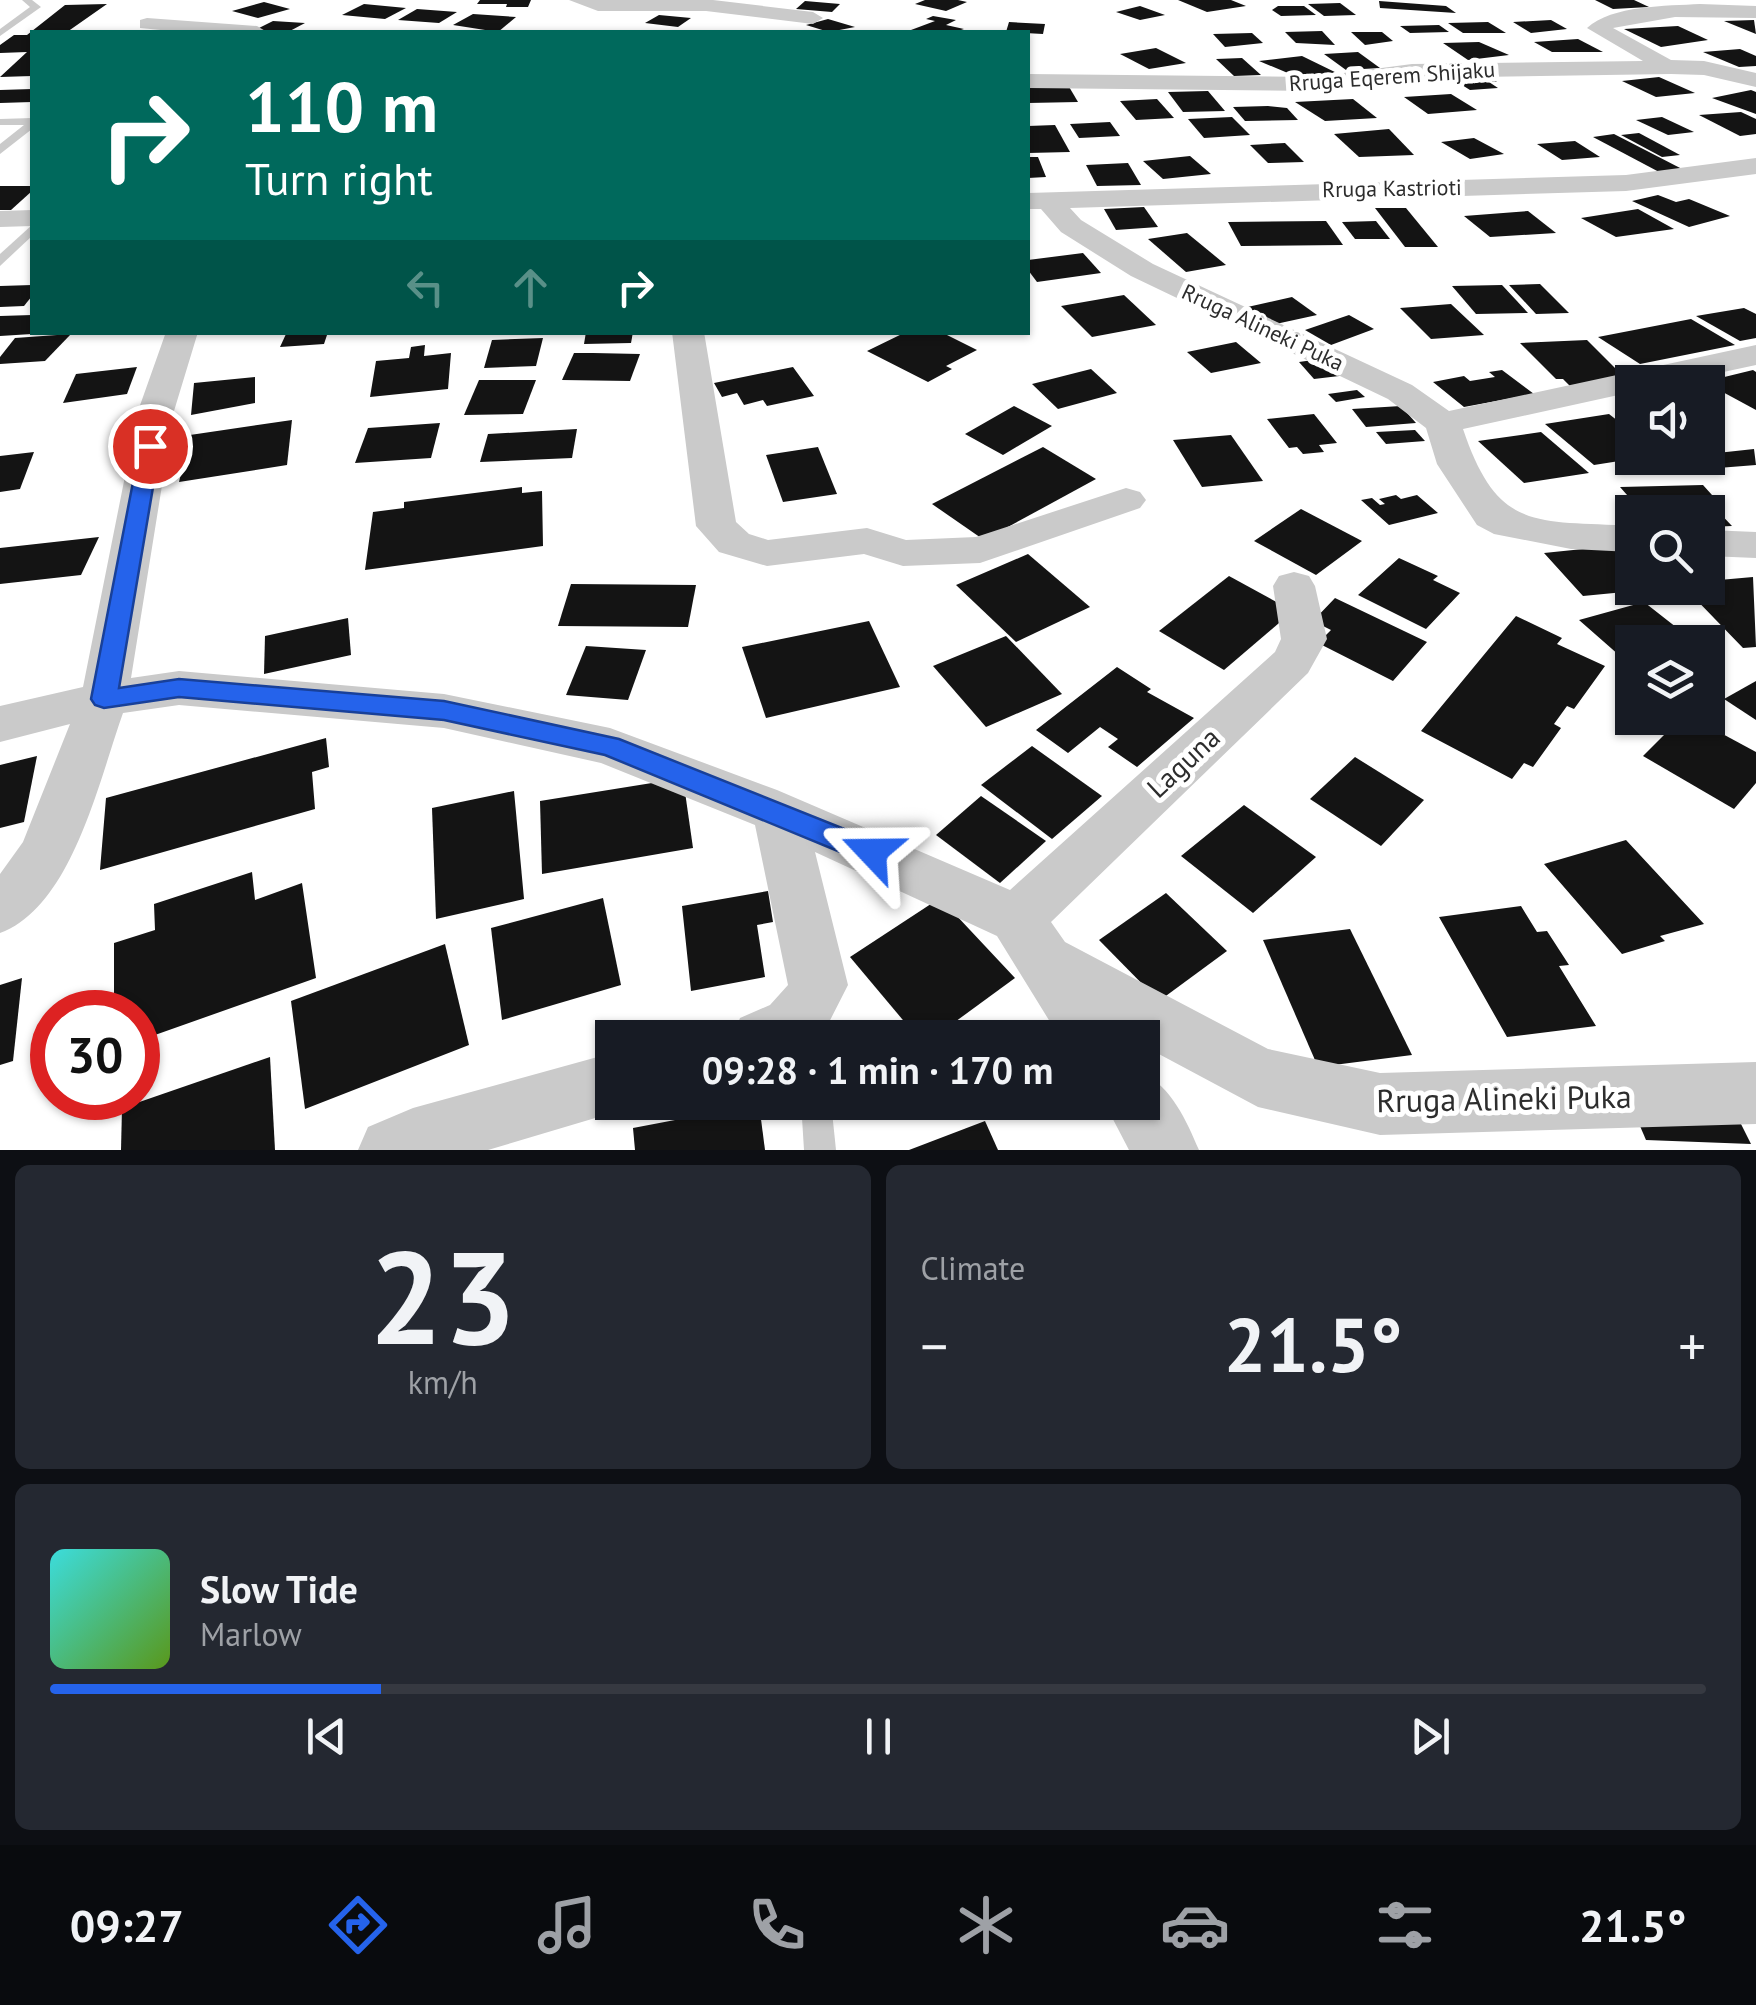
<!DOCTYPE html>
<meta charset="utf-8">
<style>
:root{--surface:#171b24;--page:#242831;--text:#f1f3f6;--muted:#9ea1a6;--line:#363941;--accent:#2563eb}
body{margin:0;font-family:"PT Sans",sans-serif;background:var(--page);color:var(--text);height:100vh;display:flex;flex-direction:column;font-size:38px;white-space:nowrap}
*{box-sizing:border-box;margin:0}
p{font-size:32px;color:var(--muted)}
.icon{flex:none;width:55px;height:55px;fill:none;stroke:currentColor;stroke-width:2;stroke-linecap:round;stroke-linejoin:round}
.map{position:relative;height:1150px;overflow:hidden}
.panel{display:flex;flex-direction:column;gap:15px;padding:15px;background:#0d0f14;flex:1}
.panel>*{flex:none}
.top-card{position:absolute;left:30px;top:30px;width:1000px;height:305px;border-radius:0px;box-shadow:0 2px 8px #0004;background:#00695c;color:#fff;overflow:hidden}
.buttons{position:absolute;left:1615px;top:365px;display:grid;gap:20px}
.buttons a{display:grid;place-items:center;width:110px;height:110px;border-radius:0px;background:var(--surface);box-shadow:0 2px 8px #0004;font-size:50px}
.speed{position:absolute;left:30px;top:990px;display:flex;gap:20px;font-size:50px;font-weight:700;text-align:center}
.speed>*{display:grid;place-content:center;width:130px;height:130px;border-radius:50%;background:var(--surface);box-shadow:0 2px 8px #0004;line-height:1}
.speed .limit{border:15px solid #d22;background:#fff;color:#111}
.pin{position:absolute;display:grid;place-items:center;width:85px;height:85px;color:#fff;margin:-42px;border:5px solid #fff;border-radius:50%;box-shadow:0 2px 10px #0007}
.me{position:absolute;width:110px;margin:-55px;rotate:293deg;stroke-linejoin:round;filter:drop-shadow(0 0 8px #0008)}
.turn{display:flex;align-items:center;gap:35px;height:210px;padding:0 50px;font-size:45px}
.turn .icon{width:130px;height:130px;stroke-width:2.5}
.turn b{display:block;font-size:70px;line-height:85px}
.lanes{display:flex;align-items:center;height:95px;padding:0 50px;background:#0003;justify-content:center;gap:50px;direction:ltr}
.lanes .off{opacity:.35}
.big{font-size:75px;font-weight:700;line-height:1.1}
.panel .card{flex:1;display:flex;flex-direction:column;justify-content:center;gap:15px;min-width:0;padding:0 35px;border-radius:15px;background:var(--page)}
.panel .dial{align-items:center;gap:0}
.dial b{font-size:130px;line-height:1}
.song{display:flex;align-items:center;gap:30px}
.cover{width:120px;height:120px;border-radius:15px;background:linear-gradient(135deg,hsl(180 70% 55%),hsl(90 70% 35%))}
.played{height:10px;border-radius:5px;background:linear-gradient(90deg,var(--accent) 20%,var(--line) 20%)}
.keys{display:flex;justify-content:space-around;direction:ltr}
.heat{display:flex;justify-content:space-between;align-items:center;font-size:55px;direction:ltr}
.panel .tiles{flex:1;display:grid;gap:15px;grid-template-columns:1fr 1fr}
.card:last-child{grid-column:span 2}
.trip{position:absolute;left:595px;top:1020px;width:565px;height:100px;border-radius:0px;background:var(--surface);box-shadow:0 2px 8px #0004;font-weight:700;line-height:100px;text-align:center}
.tab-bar{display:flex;height:160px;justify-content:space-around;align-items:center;background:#090b0e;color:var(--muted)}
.tab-bar .icon{width:70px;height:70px}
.tab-bar .active{color:var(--accent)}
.tab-bar b{font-size:45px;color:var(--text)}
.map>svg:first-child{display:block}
.building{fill:#141414}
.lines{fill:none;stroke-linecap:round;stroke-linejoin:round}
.lane{fill:#cacaca;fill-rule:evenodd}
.street{fill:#cacaca;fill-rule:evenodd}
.route{fill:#2563eb;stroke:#184099;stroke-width:2.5}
.labels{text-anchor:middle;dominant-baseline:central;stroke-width:10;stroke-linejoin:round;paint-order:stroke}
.far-street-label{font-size:22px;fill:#2d2d2d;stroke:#fff}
.street-label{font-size:28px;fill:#2d2d2d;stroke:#fff}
.near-street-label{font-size:32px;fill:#2d2d2d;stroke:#fff}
</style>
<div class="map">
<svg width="1756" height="1150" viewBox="0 0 1756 1150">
<rect width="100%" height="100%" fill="#fff"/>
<g class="building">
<path d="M480,0h51l-3,7h-22l1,-3h-30z"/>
<path d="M925,0h33l9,2 -21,9 -31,-7z"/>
<path d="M1178,0h53l15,6 -39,6z"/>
<path d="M1595,0h39l15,7 -36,2z"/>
<path d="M805,1l35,3 -8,8 -36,-3z"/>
<path d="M1379,1l67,5 10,7 -76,-5z"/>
<path d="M264,2l26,7 -32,9 -26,-7z"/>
<path d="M1340,3l16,12 -32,1 -16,-12z"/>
<path d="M107,4l-40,28h-35v44l-32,1 27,-25 -27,1v-8l14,-10h13l38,-30z"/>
<path d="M364,4l42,4 -21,11 -43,-4z"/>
<path d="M1140,6l25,9 -25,5 -24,-8z"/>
<path d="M1278,6h26l12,9 -35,1 -9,-6z"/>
<path d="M417,9l40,3 -18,11 -41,-3z"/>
<path d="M473,14l43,3 -18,15 -45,-7z"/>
<path d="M659,15l32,3 -13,9 -33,-4z"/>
<path d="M933,16l23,4 -10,5 18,4 -9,3 -44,-2 24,-9 -9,-2z"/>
<path d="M828,19l27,8 -26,5 -23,-7z"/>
<path d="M1551,20l16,9 -36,4 -18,-11z"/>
<path d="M1754,20l2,14 -32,-13z"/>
<path d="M273,21l32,2 -17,9 -33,-2z"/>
<path d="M1009,22l36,2 -2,10 -37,-2z"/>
<path d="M1488,22l18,11h-43l-15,-10z"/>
<path d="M1439,25l10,7 -39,1 -10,-7z"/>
<path d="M1678,26l30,14 -47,7 -37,-18z"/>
<path d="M1322,31l13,14 -39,-2 -11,-11z"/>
<path d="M1351,32h31l11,9 -28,4z"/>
<path d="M1252,33l11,10 -38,4 -12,-13z"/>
<path d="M1578,39l25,13h-51l-18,-10z"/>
<path d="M1479,42l30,13 -41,5 -25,-17z"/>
<path d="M1156,48l30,15 -37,6 -29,-15z"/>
<path d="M1740,49l16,7v10l-17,1 -36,-15z"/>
<path d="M1358,52l22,16 -34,2 -22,-16z"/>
<path d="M1302,56l41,20 -41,3 -43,-18z"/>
<path d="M1242,58l19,17 -27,1 -18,-17z"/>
<path d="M1482,73l15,9h-8l9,6 -28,2 -24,-15z"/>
<path d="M1659,77l36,16 -39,4 -34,-16z"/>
<path d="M1068,85l10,17 -50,1v-17z"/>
<path d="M32,89v13l-32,1v-13z"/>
<path d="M1751,90l5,2v22l-44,-16z"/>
<path d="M1208,91l17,20 -42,1 -15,-20z"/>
<path d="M1451,94l26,16 -49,4 -24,-17z"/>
<path d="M1157,99l17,19 -38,2 -16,-19z"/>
<path d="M1353,99l24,19 -52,3 -30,-19z"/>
<path d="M1268,106l19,2 11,12 -53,1 -12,-14z"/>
<path d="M1741,112l15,7v15l-16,2 -41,-21z"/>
<path d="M1232,117l18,18 -46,3 -16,-19z"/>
<path d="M1662,117l32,15 -26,3 -32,-15z"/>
<path d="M1110,122l10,14 -41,2 -9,-14z"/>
<path d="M1055,125l15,27 -42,1v-27z"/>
<path d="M1389,129l25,26 -55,2 -25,-23z"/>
<path d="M1639,133l41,22 -18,2 -41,-22z"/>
<path d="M1614,134l70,36 -23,3 -68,-36z"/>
<path d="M1474,138l30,16 -34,5 -29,-17z"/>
<path d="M1575,141l25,16 -38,3 -25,-16z"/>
<path d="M1285,143l19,19 -36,1 -18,-18z"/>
<path d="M1190,156l21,18 -48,5 -20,-18z"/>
<path d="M1028,157h10l8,20 -18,1z"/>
<path d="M1128,163l13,22 -44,1 -11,-21z"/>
<path d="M0,186h32v5l-21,19h-11z"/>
<path d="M1658,195l18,7 13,-3 41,17 -41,11 -57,-26z"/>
<path d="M1144,207l14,20 -42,3 -12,-21z"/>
<path d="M1375,208h31l32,39h-33z"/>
<path d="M1638,209l36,20 -58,8 -35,-19z"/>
<path d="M1528,211l28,22 -66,4 -26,-21z"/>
<path d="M1326,221l17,24 -102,1 -13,-24z"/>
<path d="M1376,221l14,18h-35l-13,-17z"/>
<path d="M1187,233l39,32 -40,7 -38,-33z"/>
<path d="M1083,253l18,20 -64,9 -9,-12v-10z"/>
<path d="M1540,284l29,29 -33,1 -27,-29z"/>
<path d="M32,285v11l-8,10 -24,1v-21z"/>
<path d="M1502,285l26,28 -52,1 -24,-28z"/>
<path d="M1124,295l32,30 -64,12 -31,-31z"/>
<path d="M1292,297l25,18 -50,11 -24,-18z"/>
<path d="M1451,304l33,31 -53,4 -31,-31z"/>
<path d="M1744,308l12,6v24l-16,3 -44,-25z"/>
<path d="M32,315v19l-32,2v-20z"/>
<path d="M1349,315l25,14 -43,16 -26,-15z"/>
<path d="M1691,319l44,26 -95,19 -42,-27z"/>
<path d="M328,332l-4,12 -44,3 6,-13z"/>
<path d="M586,332h47l-2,11 -47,1z"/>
<path d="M906,332h35l36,18 -31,16 6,3 -24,13 -61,-31z"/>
<path d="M71,334l-26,27 -45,3v-7l15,-19z"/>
<path d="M543,338l-7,28 -52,2 8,-28z"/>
<path d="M1587,340l40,40 -52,11 -12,-12h-7l-36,-36z"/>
<path d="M1236,342l25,21 -50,10 -24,-21z"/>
<path d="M425,345l-1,11 27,-3 -3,36 -78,8 6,-36 33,-3 2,-11z"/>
<path d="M574,353h19l47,1 -10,27 -68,-1z"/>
<path d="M1320,359l36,15 -42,5 -15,-17z"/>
<path d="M137,367l-10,27 -64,9 13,-29z"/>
<path d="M793,367l21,29 -47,10 -4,-6 -19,5 -7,-12 -15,4 -8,-14z"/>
<path d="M1091,369l26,24 -59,16 -26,-25z"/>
<path d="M1502,370l32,24 -70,13 -31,-25 31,-6 6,5 25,-4 -6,-5z"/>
<path d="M1753,370l3,2v38l-48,-26v-3z"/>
<path d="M255,377v26l-64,12 3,-32z"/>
<path d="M479,380h57l-13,34 -59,1z"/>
<path d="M1357,390l8,7 -29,5 -8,-8z"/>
<path d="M1014,406l38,20 -49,29 -38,-21z"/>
<path d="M1401,406l15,17 -50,4 -14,-18z"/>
<path d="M1314,414l23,29 -18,2 5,7 -21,2 -6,-7 -8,1 -22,-29z"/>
<path d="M1609,414l23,18v27l-38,6 -49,-41z"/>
<path d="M292,420l-5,45 -108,17 11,-47z"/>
<path d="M440,423l-9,35 -76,5 13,-35z"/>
<path d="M577,429l-5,29 -92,4 8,-28z"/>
<path d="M1415,430l10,11 -39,3 -10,-12z"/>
<path d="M1541,432l48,41 -65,10 -46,-42z"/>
<path d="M1231,435l32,46 -61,6 -29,-47z"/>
<path d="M818,447l19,47 -54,8 -17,-47z"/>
<path d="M1043,447l53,32 -112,61 -52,-36z"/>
<path d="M1754,449l2,16 -38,3 -10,-9v-5z"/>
<path d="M34,452l-14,37 -20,3v-36z"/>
<path d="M1703,485l18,20h-9l20,21 -24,1v-15h-66l-22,-25z"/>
<path d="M522,487v6l20,-2 1,55 -178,24 8,-58 31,-4v-6z"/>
<path d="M1396,495l5,4 16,-4 21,18 -49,12 -28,-25 11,-2 8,7 5,-1 -6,-5z"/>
<path d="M1301,509l61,32 -46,34 -62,-34z"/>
<path d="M99,537l-18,38 -81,9v-36z"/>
<path d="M1622,545l10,11v32l13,2 -62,6 -39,-43z"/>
<path d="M1028,554l62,53 -74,35 -60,-57z"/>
<path d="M1399,558l39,18 -5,4 27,13 -34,36 -68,-34z"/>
<path d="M1229,576l64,35 -69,59 -65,-39z"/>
<path d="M1753,577l3,70 -13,1 -58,-60h23v-7z"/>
<path d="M571,584l125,1 -8,42 -130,-1z"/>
<path d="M1335,598l92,44 -34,39 -75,-38 13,-13 -18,-9z"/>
<path d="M1644,602l51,40h-63v20l-4,1 -49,-43z"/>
<path d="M1516,616l46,22 -5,6 48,22 -31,43 -7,-3 -13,18 7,4 -28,39 -9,-4 -12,16 -91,-48z"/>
<path d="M348,618l3,37 -87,19 1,-38z"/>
<path d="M869,621l31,66 -134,31 -24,-71z"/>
<path d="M1006,636l56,58 -76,33 -53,-61z"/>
<path d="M586,646l60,4 -18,50 -62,-5z"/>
<path d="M1117,667l34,22 -4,3 47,26 -57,49 -29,-20 10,-8 -18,-12 -32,26 -32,-23z"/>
<path d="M1756,681v39l-32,-21z"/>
<path d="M1681,718h12l63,34v31l-22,26 -91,-53z"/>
<path d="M326,738l3,29 -17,5 3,37 -215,61 6,-72z"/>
<path d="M1032,746l70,50 -50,43 -71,-54z"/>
<path d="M37,756l-13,66 -24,6v-63z"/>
<path d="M1355,757l69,43 -43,46 -71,-47z"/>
<path d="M683,778l10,70 -151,26 -2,-73z"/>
<path d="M514,791l10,108 -88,20 -4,-111z"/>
<path d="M981,796l65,45 -46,42 -64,-48z"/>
<path d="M1244,805l72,52 -63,56 -72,-57z"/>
<path d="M1626,840l78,84 -44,12 5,5 -43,13 -78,-90z"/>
<path d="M252,872l3,28 47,-17 14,95 -178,63v-29h-24v-69l41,-13 -1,-26z"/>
<path d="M768,891l5,31 -16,3 8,52 -74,14 -9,-85z"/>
<path d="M1166,893l61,58 -68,50 -60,-61z"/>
<path d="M603,898l18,87 -119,35 -11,-92z"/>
<path d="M940,898l75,80 -82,60h-15l-68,-81z"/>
<path d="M1521,906l16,26 10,-1 22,34 -10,1 37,60 -89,11 -68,-120z"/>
<path d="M1350,929l62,126 -94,12 -55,-127z"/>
<path d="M445,944l24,101 -164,64 -14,-108z"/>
<path d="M22,978l-9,83 -13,4v-80z"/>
<path d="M270,1057l5,93h-154l1,-42z"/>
<path d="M759,1104l6,46h-130l-2,-22z"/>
<path d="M1631,1105l102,3 18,36 -105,-4z"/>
<path d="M985,1121l13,29h-89z"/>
</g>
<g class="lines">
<g class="lane">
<path d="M22,0h10l9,7 -41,29v-7l30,-22z"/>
<path d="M32,118v11l-32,25v-10l24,-19h-24v-6z"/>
<path d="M32,225v11l-32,30v-12z"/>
<path d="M801,1102h30l5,48h-32z"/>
</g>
<g class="street">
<path d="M569,0h144l100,12 10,6 -10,6 -107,-13h-108z"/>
<path d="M1700,4l56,2v12l-81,-1 -62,11 58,32 33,1 52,12v14l-52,-12 -33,-1 -259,4 -99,13 -285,-3v-14l285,3 99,-13 231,-3 -56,-33c25,-23 80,-22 113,-24z"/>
<path d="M147,18l110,8 10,6h-86l-41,-4v-8z"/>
<path d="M1756,158v16l-130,17 -556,17 11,12 72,44 259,121 37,26 307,-66v20l-79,17h-45v10l-169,37c35,104 73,91 169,97v26l-61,-3 -77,-15 -17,-9 -40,-61 -11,-36 -38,-29 -257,-123 -70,-44 -20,-23h-13v-16l598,-18z"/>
<path d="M32,210v16l-32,1v-16z"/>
<path d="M166,332h32l-24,79 -43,267 48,-7 265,23 166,34 167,62 233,100 265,-238 6,-13 -8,-53 6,-10 15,-4 15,4 6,10 12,53 -19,34 -257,249 14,20 203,107 112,24 376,-11v62l-376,11 -122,-28 -116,-62v-7h-82l-63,-102 -182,-84 33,133 -27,53h-89l8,-20 30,-13 18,-20 -33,-160 -154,-62 -157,-35 -265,-23 -56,8c-24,67 -51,194 -123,220v-59l23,-32 47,-118 -70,18v-36l83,-19 55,-276z"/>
<path d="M672,332h32l32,190 13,12 19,6 99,-12 39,12 70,-3 150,-49 14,4 6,8 -6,8 -160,55 -77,3 -39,-12 -97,12 -48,-14 -23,-26z"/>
<path d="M1708,530l48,2v26l-48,-2z"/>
<path d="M612,1053v49h23l-23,11 -124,37h-130l10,-23 45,-19z"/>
<path d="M1142,1074c29,11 45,48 57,76h-70l-25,-48h38z"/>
</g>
</g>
<path class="route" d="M150,441l10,5 -41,242 60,-9 265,22 175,38 263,105 4,8 -4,9 -10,3 -10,-3 -257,-106 -161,-35 -265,-23 -75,11 -9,-3 -4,-6 49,-253z"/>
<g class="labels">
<g class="far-street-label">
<text transform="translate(1392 76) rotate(-4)">Rruga Eqerem Shijaku</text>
<text transform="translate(1392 188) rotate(-1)">Rruga Kastrioti</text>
<text transform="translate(1263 327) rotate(25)">Rruga Alineki Puka</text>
</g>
<g class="street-label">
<text transform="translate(1183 762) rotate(-43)">Laguna</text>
</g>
<g class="near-street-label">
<text transform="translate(1504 1098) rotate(-1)">Rruga Alineki Puka</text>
</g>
</g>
</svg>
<div class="buttons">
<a><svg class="icon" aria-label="sound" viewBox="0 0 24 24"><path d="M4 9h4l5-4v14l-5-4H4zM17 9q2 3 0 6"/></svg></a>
<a><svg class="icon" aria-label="search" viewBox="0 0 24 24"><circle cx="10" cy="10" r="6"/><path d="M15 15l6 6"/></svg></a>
<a><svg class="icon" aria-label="layers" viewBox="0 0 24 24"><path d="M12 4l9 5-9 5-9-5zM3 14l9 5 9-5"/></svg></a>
</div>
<div class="speed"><div class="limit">30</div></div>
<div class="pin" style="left:150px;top:446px;background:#d93025"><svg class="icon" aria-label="arrive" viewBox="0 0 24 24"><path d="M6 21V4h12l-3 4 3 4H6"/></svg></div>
<svg class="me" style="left:872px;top:852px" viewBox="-20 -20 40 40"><path d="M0-17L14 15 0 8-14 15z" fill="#2563eb" stroke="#fff" stroke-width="4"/></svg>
<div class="trip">09:28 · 1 min · 170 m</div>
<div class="top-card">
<div class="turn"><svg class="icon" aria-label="right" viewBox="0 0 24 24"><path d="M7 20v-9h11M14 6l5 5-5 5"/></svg><div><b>110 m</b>Turn right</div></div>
<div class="lanes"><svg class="icon off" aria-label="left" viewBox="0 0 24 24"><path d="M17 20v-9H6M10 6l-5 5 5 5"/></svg><svg class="icon off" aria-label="ahead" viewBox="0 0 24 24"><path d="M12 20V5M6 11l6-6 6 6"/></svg><svg class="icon" aria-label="right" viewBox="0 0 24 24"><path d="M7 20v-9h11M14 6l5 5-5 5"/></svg></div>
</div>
</div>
<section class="panel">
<div class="tiles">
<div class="card dial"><b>23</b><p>km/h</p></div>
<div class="card"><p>Climate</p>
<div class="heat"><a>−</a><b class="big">21.5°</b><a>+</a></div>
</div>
<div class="card">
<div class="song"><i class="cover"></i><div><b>Slow Tide</b><p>Marlow</p></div></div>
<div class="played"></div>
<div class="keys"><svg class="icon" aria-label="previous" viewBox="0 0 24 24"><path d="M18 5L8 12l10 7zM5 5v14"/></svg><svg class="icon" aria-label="pause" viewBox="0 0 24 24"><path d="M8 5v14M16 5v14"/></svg><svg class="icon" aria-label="next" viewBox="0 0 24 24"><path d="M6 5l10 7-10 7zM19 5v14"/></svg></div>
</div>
</div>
</section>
<nav class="tab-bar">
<b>09:27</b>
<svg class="icon active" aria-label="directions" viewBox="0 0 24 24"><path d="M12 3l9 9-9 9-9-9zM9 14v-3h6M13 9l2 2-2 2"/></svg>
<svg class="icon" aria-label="music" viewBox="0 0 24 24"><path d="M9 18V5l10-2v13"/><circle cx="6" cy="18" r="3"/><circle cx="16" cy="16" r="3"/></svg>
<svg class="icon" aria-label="phone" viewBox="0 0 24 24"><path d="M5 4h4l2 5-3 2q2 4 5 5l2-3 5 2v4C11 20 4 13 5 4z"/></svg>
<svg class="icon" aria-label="climate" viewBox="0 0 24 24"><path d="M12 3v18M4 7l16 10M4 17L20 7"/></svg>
<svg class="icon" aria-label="car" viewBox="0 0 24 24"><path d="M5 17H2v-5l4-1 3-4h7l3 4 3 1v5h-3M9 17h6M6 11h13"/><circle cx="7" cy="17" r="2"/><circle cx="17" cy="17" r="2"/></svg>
<svg class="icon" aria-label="filters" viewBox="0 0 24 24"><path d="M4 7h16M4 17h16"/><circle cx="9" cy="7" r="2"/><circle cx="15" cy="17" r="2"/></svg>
<b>21.5°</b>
</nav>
